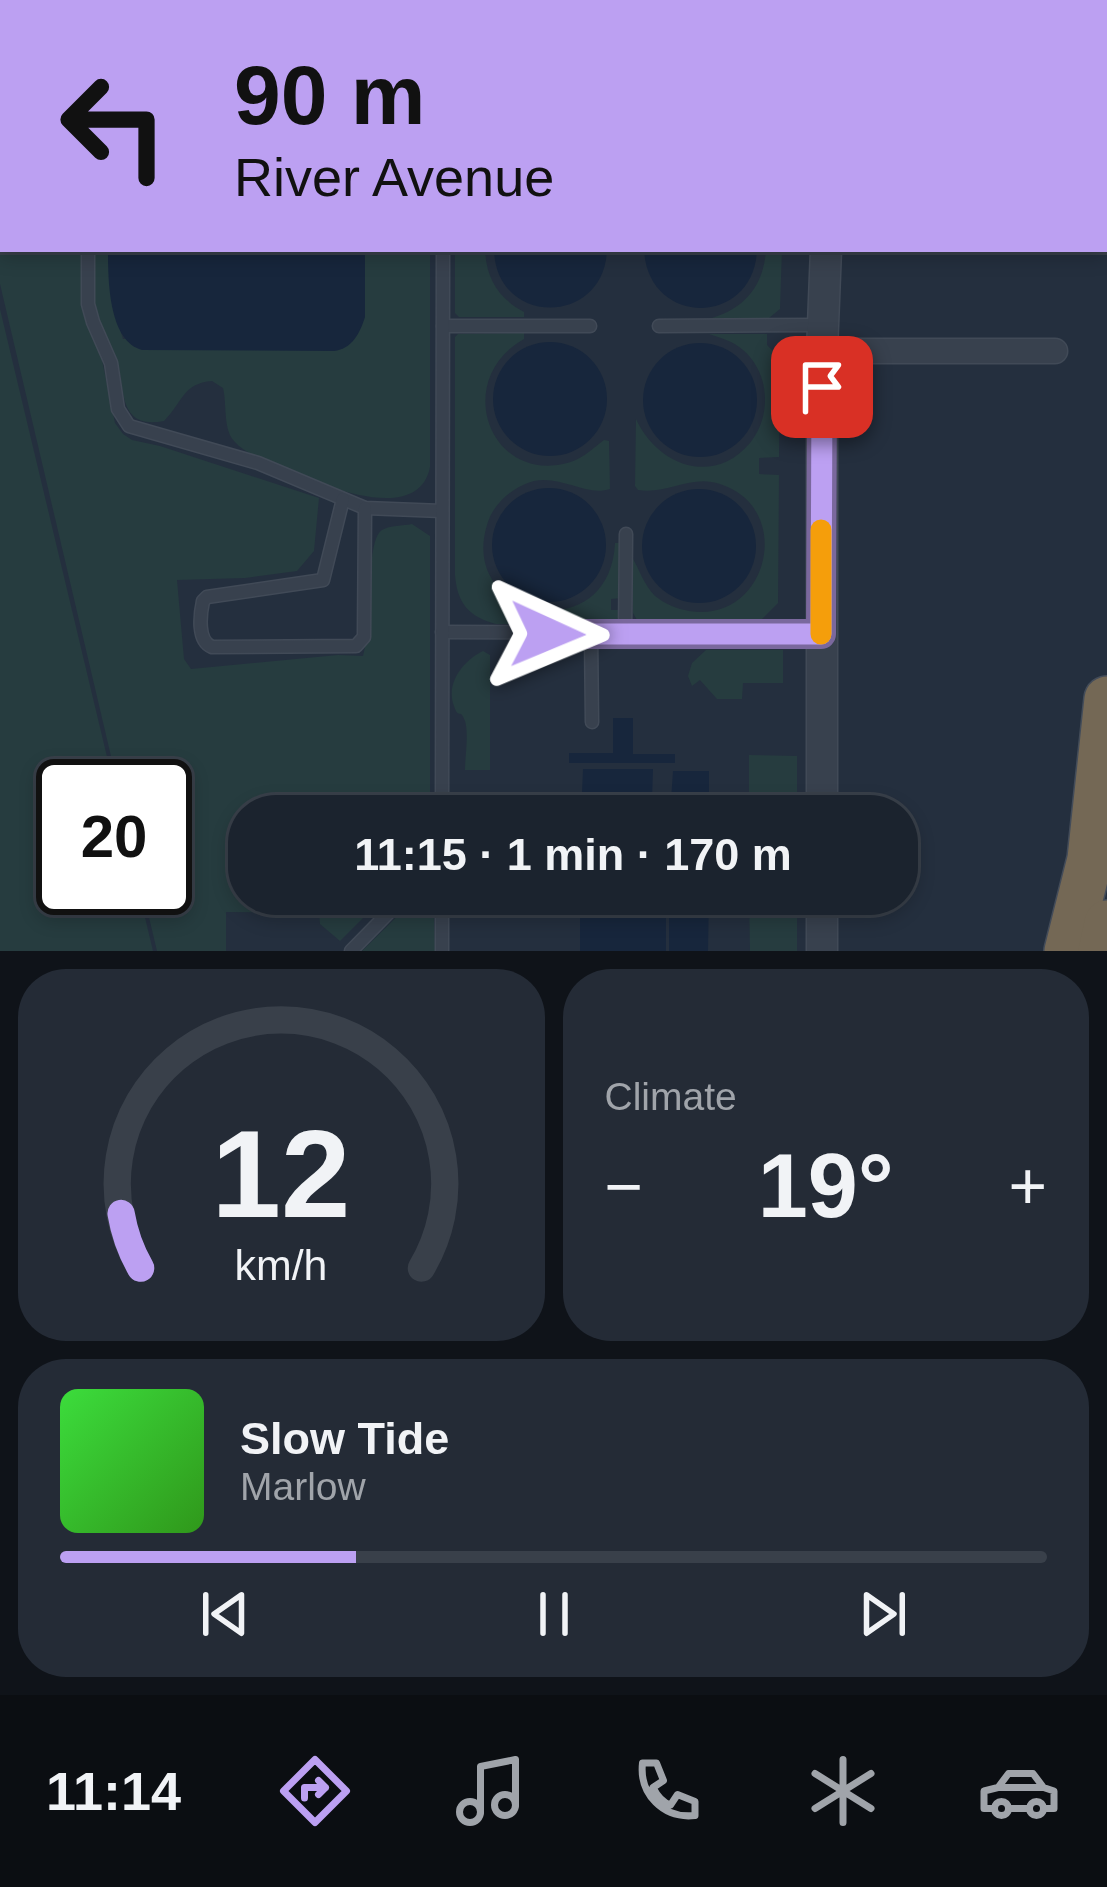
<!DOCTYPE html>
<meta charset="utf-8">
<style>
:root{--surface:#1b232e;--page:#242b36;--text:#f1f3f6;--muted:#a0a4aa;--line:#39404a;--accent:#bca0f2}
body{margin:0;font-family:Arial,sans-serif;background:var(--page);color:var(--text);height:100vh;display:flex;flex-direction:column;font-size:45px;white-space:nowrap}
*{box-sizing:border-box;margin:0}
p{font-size:39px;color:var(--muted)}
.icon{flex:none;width:66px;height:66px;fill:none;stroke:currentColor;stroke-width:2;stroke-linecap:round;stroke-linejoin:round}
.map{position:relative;height:951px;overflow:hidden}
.details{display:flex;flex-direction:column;gap:18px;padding:18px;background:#0f1319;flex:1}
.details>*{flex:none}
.hud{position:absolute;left:0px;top:0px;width:1107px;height:252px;box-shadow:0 6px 18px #0003,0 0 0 3px var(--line);background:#bca0f2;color:#111;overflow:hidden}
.speed{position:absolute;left:36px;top:759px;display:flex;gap:24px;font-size:60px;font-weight:700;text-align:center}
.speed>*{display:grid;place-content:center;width:156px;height:156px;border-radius:50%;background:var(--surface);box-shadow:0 6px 18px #0003,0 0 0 3px var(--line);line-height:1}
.speed .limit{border:6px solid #111;border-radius:18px;background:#fff;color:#111}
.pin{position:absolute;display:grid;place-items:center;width:102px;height:102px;color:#fff;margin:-51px;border-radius:24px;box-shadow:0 6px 18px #0006}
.me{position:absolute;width:132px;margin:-66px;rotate:91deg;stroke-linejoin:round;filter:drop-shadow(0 0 9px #0008)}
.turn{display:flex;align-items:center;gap:42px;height:252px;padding:0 36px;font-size:54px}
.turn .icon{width:156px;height:156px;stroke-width:2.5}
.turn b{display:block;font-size:84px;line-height:102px}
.big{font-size:90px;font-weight:700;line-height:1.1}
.details .card{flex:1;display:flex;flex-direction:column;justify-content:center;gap:18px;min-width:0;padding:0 42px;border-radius:48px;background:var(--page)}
.details .dial{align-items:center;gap:0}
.dial svg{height:312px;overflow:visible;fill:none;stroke:var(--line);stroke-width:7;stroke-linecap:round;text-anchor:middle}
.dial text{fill:var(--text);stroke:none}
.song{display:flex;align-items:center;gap:36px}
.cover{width:144px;height:144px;border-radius:18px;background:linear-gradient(135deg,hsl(120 70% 55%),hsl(110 70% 35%))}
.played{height:12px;border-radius:6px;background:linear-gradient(90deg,var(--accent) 30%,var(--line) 30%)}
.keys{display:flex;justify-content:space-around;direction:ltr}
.heat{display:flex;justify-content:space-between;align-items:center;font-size:66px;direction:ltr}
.details .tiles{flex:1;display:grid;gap:18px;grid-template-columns:1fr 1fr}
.card:last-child{grid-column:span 2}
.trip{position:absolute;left:228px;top:795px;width:690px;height:120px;border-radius:48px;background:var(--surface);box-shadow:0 6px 18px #0003,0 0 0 3px var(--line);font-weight:700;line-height:120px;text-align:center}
.tab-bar{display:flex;height:192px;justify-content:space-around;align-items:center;background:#0b0e12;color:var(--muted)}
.tab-bar .icon{width:84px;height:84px}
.tab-bar .selected{color:var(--accent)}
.tab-bar b{font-size:54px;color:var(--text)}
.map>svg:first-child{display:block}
.green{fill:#263c3f}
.water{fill:#17263c}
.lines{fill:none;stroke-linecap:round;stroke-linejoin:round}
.service-casing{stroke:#414a57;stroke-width:15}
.minor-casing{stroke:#414a57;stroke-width:27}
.tertiary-casing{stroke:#414a57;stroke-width:33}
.motorway-casing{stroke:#434c59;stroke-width:48}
.service{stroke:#38414e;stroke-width:12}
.minor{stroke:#38414e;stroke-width:24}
.tertiary{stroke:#38414e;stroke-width:30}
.motorway{stroke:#746855;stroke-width:45}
.route-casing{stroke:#7a689d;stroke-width:30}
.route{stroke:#bca0f2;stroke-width:21}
.slow{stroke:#f59e0b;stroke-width:21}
</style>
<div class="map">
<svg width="1107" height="951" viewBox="0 0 1107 951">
<rect width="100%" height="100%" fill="#242f3e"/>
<g class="green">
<path d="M3,212v37h79l1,61 19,50 13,63 8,11 9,6 28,6 159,52 -5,53 -17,20 -52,7 -68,2 7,79 7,10 147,-14 25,1c9,-26 2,-116 19,-126 8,-5 21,-4 30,-6l18,12v280h-181v78h138l-47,47 -20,-17 -1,-11 -93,-1v39h-69l-15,-63h23v-102h-47l-118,-502v-65z"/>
<path d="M92,249h16l4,55 11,35 242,-22v-68h65v218c-12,61 -113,16 -147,1 -16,-7 -37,-13 -49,-27 -11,-12 -7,-37 -11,-53l-11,-7c-29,2 -30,22 -48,40 -48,9 -38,-35 -48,-64 -3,-11 -12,-22 -16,-33 -10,-24 -7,-50 -8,-75z"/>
<path d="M455,249h30c1,29 13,49 39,63v5h-65l-4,-4z"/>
<path d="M766,249h16l-2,60 -11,9 -61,1c36,-9 56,-33 58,-70z"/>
<path d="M0,309l114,477h-51v102h75l15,63h-153z"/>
<path d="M524,333v6c-71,40 -36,141 39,125 17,-3 28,-14 41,-24l5,1 1,48c-27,9 -54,-20 -87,-4 -17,8 -31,22 -36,40 -29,94 123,125 128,18h6v55l-10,1v11h10l-2,7 -7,7h-116c-27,-7 -39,-21 -41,-49v-238l3,-3z"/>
<path d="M709,334h58v11l13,13 -1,99 -20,1v16l20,1 -1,128 -17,17 -119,2 -5,-2 -4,-7 -1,-56c7,12 12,28 23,39 10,8 22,13 34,15 79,13 107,-103 31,-127 -29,-10 -53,11 -82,6l-3,-4 1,-67c21,46 77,68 114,24 22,-27 20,-70 -7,-93 -10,-9 -22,-12 -34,-16z"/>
<path d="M706,650h77v33h-40l-1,16h-25l-17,-19 -8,6 -4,-10 4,-13z"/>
<path d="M483,651l7,4v115h-25c0,-14 4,-36 0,-49 -5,-14 -6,0 -11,-15 -9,-23 10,-46 29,-55z"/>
<path d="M749,755l48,1v60h-48z"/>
<path d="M433,894l2,57h-73l57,-56z"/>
<path d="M749,894h48v57h-47z"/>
</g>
<g class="water">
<path d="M108,249h257v68c-5,16 -13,32 -31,34l-192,-1c-34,-9 -34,-71 -34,-101z"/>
<path d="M494,249h113c-2,78 -112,78 -113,0z"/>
<path d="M644,249h113c-2,78 -110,79 -113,0z"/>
<circle cx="550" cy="399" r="57"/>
<circle cx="700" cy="400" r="57"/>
<circle cx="549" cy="545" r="57"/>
<circle cx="699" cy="546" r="57"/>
<path d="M613,718h20v36h42v9h-106v-10h44z"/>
<path d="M583,769h70l-1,30 14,1v16h-85z"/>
<path d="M673,771h36v45h-39z"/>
<rect x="580" y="894" width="86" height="57"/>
<path d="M669,894h40l-1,57h-39z"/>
</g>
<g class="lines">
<defs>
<g id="service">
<path d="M77,0v3"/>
<path d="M443,0v3"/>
<path d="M88,249v55l5,18 18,41 7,46 11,17 129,37 107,45 77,3"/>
<path d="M443,326h147"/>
<path d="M659,326l162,-1"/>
<path d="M343,499l-20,81 -116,17 -4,4c-3,14 -6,40 9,46l144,-1 8,-9 1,-129"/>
<path d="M442,632l378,2"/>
<path d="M591,634l1,88"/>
<path d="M625,635l1,-101"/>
<path d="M442,816l1,-567"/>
<path d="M351,951l56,-57"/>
<path d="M442,951v-57"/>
</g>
<path id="minor" d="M822,351h233"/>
<g id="tertiary">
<path d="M830,0v3"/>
<path d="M822,816v-465l4,-102"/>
<path d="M822,894v57"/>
</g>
<g id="motorway">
<path d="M1067,951l23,-92 17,-160"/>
<path d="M1101,951l6,-28"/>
</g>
</defs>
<use href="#service" class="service-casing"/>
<use href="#minor" class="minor-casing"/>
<use href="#tertiary" class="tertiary-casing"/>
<use href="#motorway" class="motorway-casing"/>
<use href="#service" class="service"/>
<use href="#minor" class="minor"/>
<use href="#tertiary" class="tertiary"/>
<use href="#motorway" class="motorway"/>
</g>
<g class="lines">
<defs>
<path id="route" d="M547,634h274l1,-247"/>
</defs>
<use href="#route" class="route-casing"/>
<use href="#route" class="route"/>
<path class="slow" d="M821,634v-104"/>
</g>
</svg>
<div class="speed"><div class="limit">20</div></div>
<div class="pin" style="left:822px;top:387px;background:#d93025"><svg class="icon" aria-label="arrive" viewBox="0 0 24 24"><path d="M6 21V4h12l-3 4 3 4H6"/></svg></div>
<svg class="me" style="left:547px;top:634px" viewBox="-20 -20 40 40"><path d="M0-17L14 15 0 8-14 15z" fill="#bca0f2" stroke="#fff" stroke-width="4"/></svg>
<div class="trip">11:15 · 1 min · 170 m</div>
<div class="hud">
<div class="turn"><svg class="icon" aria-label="left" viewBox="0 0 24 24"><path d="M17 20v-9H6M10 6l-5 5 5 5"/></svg><div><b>90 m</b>River Avenue</div></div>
</div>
</div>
<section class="details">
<div class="tiles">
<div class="card dial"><svg viewBox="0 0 100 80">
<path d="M14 69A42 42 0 1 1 86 69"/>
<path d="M14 69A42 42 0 0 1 9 55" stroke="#bca0f2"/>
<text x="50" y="56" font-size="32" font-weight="700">12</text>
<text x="50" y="72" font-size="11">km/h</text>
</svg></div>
<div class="card"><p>Climate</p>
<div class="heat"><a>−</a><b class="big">19°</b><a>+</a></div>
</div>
<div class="card">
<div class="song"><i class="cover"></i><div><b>Slow Tide</b><p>Marlow</p></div></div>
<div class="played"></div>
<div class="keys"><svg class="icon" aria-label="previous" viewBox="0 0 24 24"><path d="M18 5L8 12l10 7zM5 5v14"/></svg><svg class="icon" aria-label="pause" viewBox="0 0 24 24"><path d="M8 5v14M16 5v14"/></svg><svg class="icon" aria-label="next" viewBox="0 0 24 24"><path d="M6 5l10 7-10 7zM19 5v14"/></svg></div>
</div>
</div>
</section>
<nav class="tab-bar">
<b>11:14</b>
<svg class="icon selected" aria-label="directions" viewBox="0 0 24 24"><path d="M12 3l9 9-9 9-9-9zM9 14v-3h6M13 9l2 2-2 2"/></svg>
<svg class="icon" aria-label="music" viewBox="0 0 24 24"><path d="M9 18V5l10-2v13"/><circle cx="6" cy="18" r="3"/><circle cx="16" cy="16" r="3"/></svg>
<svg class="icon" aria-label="phone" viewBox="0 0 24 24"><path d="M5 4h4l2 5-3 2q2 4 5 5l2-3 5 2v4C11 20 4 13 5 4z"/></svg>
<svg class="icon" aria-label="climate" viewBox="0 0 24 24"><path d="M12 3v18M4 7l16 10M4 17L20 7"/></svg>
<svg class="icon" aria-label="car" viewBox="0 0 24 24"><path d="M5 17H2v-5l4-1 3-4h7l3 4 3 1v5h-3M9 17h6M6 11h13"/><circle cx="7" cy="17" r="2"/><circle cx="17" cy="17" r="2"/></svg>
</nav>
